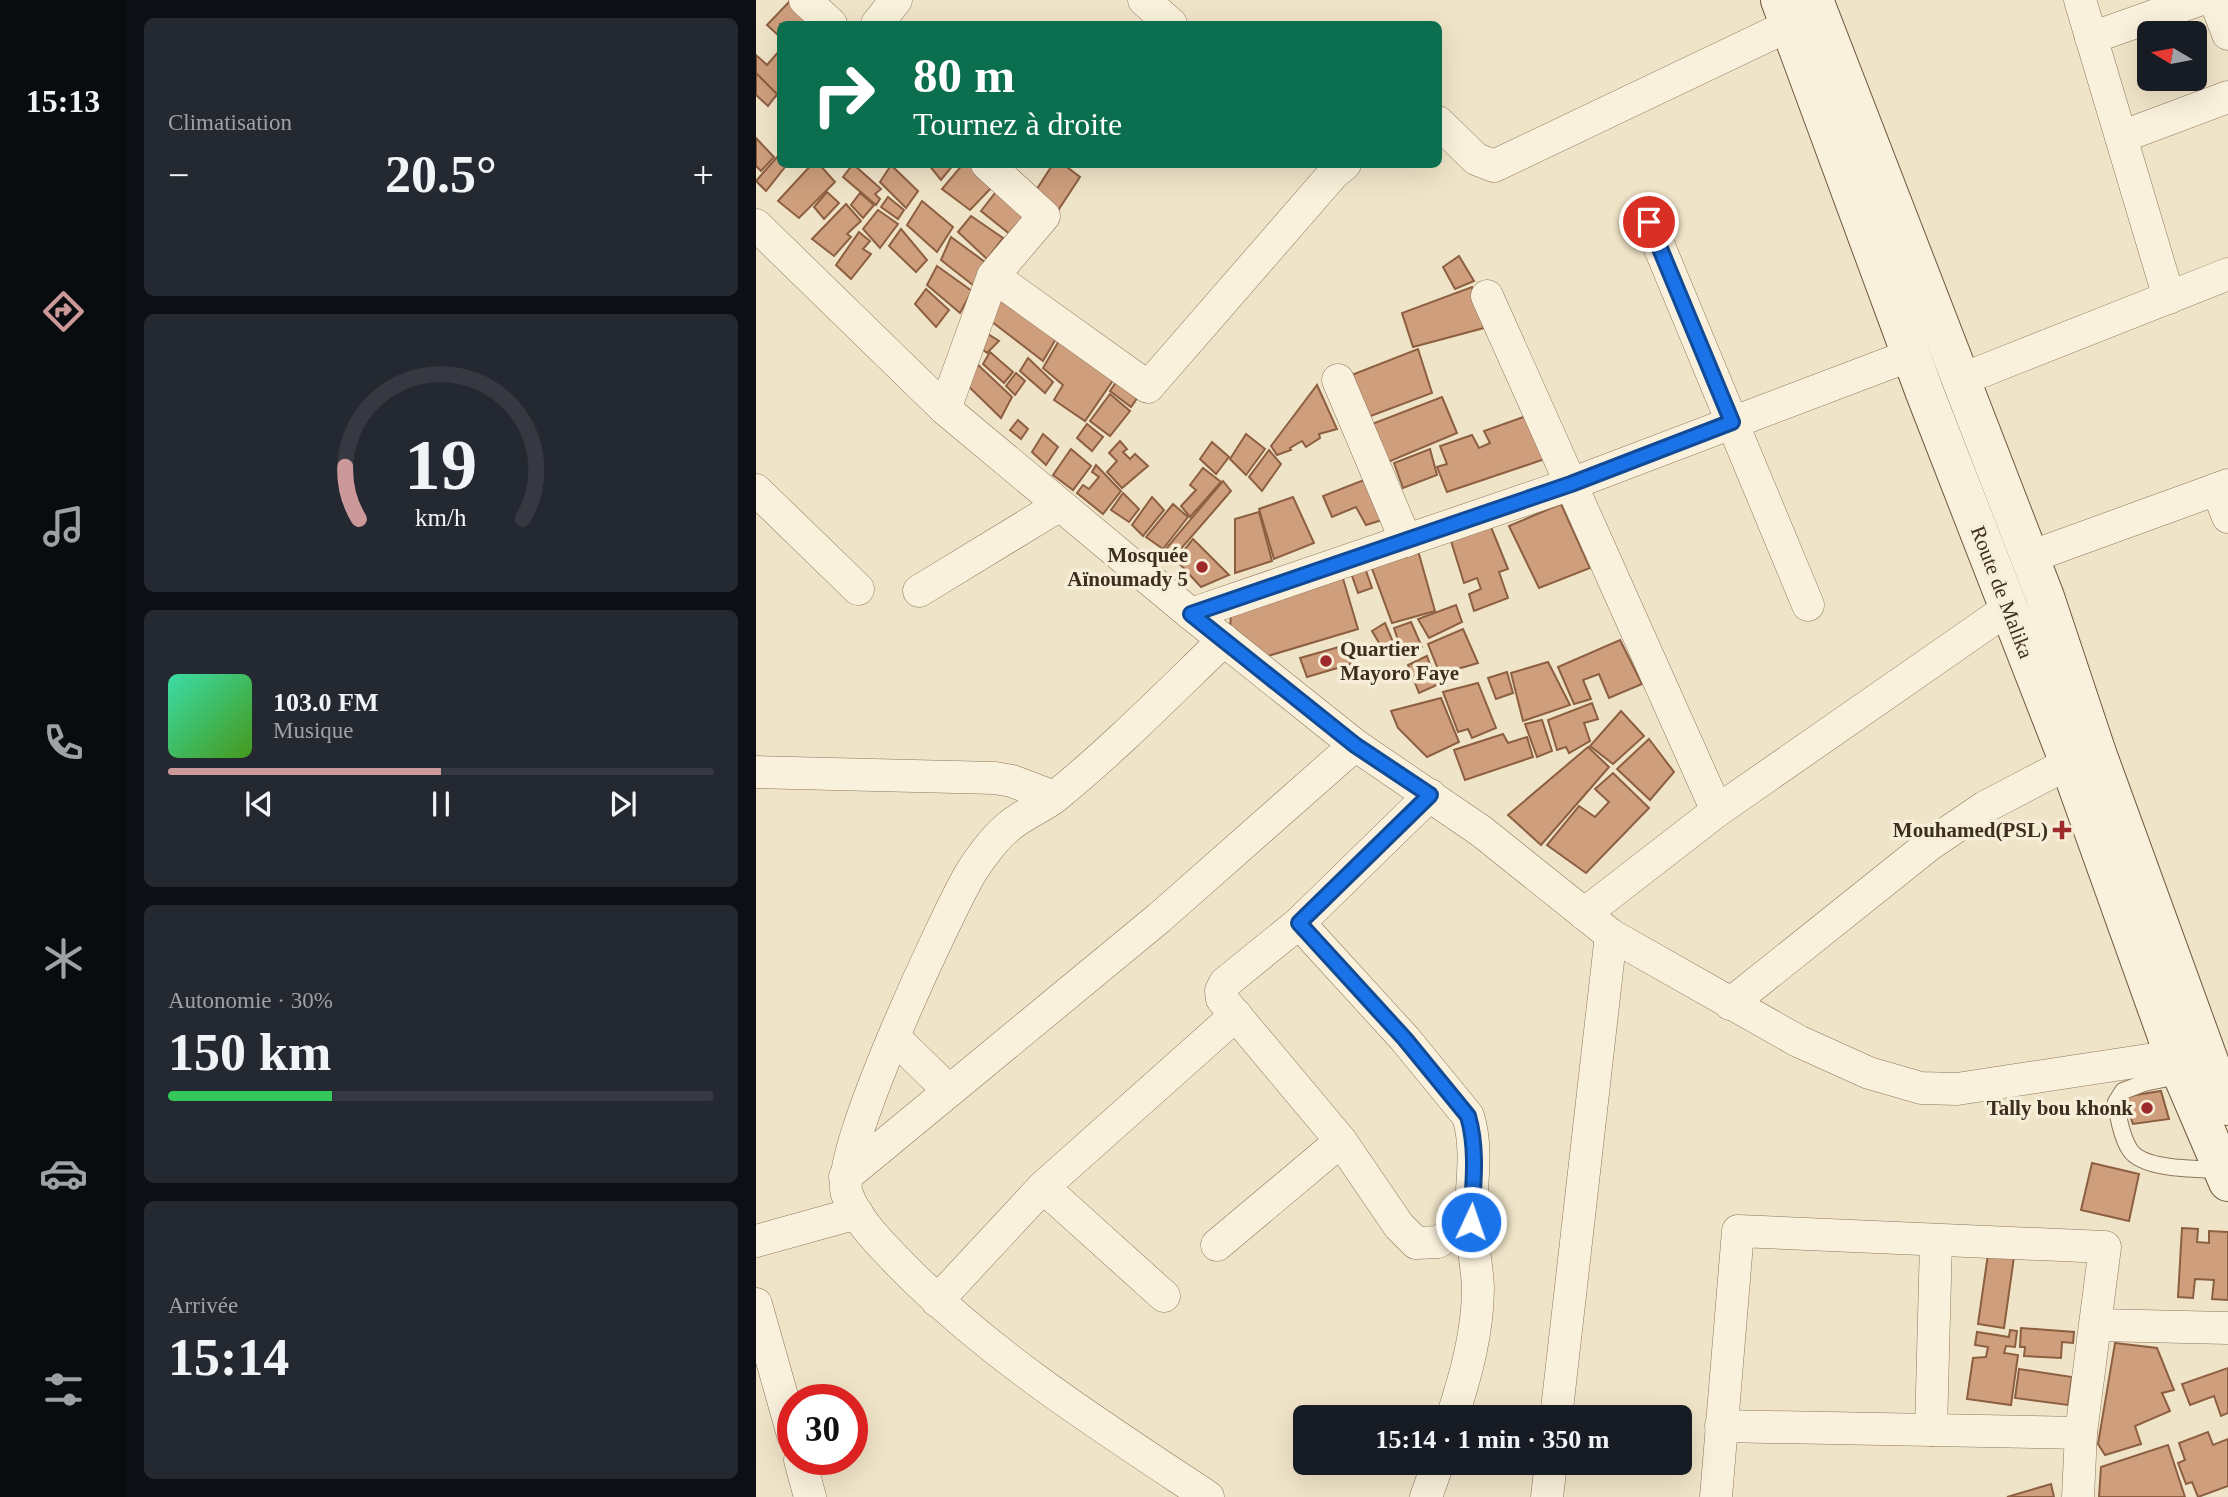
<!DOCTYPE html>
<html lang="fr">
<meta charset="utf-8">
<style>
:root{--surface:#171b24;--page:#242831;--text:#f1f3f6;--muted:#9ea1a6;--line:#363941;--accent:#cc999b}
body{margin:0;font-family:Georgia,serif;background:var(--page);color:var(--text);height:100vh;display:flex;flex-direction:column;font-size:26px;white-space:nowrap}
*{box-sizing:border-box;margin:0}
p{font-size:23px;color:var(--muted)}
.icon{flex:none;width:38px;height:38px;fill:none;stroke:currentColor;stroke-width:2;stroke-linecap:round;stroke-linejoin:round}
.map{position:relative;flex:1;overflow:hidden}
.sheet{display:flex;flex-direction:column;gap:18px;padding:18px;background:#0d0f14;width:630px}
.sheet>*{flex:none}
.guide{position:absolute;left:21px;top:21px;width:665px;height:147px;border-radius:10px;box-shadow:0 7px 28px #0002;background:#0b6e4f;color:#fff;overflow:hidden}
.needle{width:46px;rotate:280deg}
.tools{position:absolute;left:1381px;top:21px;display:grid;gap:14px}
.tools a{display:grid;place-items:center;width:70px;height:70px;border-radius:10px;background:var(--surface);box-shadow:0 7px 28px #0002;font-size:35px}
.speed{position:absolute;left:21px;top:1384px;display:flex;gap:14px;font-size:35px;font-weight:700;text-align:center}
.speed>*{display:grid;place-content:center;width:91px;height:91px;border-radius:50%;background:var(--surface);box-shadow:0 7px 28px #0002;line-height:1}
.speed .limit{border:10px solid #d22;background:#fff;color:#111}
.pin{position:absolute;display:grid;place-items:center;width:60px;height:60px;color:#fff;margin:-30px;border:4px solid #fff;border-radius:50%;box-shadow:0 2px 7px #0007}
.me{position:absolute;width:77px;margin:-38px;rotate:3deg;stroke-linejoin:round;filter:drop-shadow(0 0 5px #0008)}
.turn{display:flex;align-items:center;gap:24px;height:147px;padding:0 21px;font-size:32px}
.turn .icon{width:91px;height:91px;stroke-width:2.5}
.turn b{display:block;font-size:49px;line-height:60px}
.big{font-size:52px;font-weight:700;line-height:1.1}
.sheet .card{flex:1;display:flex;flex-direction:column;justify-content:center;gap:10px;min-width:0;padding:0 24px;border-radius:10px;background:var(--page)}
.sheet .dial{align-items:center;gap:0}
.dial svg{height:182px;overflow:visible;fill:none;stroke:var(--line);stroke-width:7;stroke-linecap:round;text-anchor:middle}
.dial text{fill:var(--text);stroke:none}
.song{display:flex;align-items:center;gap:21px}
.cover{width:84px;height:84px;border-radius:10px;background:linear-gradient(135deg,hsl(160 70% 55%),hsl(100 70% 35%))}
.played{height:7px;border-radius:4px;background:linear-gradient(90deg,var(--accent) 50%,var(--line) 50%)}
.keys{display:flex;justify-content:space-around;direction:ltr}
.heat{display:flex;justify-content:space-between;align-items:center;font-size:38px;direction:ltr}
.charge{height:10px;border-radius:5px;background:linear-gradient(90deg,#34c759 30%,var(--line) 0)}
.trip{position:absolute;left:537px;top:1405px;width:399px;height:70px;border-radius:10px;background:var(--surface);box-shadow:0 7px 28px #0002;font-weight:700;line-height:70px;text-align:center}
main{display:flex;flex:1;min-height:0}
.menu{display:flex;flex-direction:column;width:126px;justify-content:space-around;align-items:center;background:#090b0e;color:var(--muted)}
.menu .icon{width:49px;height:49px}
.menu .active{color:var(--accent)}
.menu b{font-size:32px;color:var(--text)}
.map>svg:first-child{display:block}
.building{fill:#cf9f7d;stroke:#8d5f41;stroke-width:2}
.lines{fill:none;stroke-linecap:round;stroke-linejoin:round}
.service-casing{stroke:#8d765c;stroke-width:18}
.minor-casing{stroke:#8d765c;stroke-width:33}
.secondary-casing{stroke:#6f573f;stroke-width:40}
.service{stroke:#faf1dc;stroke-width:16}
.minor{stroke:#faf1dc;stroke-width:32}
.secondary{stroke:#faf1dc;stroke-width:38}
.route-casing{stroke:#114b97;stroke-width:18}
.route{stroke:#1a73e8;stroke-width:12}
.poi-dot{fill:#9e2a2b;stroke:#f7eed8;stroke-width:2.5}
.labels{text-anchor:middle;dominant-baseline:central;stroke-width:7;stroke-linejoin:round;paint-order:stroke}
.poi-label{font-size:21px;font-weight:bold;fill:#3d2e20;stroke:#f7eed8;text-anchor:end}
.street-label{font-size:21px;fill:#3d2e20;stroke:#f7eed8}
</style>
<main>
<nav class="menu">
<b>15:13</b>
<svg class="icon active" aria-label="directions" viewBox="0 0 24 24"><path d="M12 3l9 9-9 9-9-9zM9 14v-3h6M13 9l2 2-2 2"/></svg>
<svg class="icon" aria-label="music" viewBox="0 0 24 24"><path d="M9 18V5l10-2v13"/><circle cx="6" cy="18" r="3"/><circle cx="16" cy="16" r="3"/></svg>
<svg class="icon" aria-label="phone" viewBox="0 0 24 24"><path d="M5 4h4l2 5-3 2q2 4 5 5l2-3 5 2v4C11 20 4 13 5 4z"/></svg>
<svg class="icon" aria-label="climate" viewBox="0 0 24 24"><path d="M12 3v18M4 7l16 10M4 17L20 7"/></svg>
<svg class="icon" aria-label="car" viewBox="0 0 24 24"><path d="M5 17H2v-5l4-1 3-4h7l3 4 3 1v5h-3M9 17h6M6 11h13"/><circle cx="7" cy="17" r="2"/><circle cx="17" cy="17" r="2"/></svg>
<svg class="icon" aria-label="filters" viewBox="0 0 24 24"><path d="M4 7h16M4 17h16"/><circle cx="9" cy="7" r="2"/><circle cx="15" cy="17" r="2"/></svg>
</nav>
<section class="sheet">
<div class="card"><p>Climatisation</p>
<div class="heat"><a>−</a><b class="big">20.5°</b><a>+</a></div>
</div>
<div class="card dial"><svg viewBox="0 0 100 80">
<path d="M14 69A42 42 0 1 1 86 69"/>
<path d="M14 69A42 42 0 0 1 8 46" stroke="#cc999b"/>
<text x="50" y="56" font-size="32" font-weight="700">19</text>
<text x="50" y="72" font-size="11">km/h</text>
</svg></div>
<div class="card">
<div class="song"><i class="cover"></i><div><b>103.0 FM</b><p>Musique</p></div></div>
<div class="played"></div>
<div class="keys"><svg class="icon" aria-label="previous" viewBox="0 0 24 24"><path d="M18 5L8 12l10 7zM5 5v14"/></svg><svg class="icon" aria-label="pause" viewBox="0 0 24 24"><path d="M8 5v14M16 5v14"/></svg><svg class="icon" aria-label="next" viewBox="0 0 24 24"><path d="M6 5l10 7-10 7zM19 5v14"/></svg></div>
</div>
<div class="card"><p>Autonomie · 30%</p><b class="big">150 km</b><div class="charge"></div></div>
<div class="card"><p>Arrivée</p><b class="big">15:14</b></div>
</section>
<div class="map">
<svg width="1472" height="1497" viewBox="0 0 1472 1497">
<rect width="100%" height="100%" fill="#f0e4c8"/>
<g class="building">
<path d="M33,2l21,22h-30v13l-13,-12z"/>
<path d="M24,50v42l-5,5 -19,-19v-23l11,10z"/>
<path d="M0,73l21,21 -9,12 -12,-11z"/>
<path d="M0,138l18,19 -13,14 -5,-5z"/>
<path d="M21,157l3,7 5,3 -19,24 -10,-10z"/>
<path d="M56,164h7l16,18 -36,36 -21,-17z"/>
<path d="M97,164l28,25 -6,5 5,5 -4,6 -33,-28z"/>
<path d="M172,164h26l-13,16z"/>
<path d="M207,164h12l20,20 -25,26 -28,-21z"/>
<path d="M297,164h10l17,13 -23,35 -24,-17z"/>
<path d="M135,165l27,26 -12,17 -26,-26z"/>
<path d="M243,188l30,24 -18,23 -30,-24z"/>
<path d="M71,192l12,11 -15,16 -10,-12z"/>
<path d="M104,193l14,12 -11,13 -12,-13z"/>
<path d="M132,197l16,13 -6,9 -17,-12z"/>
<path d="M166,201l31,26 -16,25 -30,-27z"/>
<path d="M90,204l15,17 -14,13 4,3 -17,19 -22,-17z"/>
<path d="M122,210l20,14 -18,24 -17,-19z"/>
<path d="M215,216l32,22 -16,21 -29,-27z"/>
<path d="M145,229l26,31 -11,12 -27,-26z"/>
<path d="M103,232l11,9 -7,8 8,5 -20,25 -15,-14z"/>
<path d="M195,237l34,25 -11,24 -33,-26z"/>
<path d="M703,256l15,25 -19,8 -12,-22z"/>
<path d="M181,266l35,25 -12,22 -33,-28z"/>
<path d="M716,287l12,41 -71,19 -11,-34z"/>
<path d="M170,289l23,21 -13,17 -21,-23z"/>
<path d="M239,293l62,44 -14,24 -60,-46z"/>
<path d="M224,329l19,12 -12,12 -12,-10z"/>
<path d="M304,339l56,37 -31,45 -31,-21 9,-15 -20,-17z"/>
<path d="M662,349l14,44 -64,24 -19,-41z"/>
<path d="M234,352l23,20 -9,11 -21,-19z"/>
<path d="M272,358l25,24 -8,11 -25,-22z"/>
<path d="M221,364l35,33 -11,21 -37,-36z"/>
<path d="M260,373l9,8 -10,14 -9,-9z"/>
<path d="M363,378l21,16 -9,13 -21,-16z"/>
<path d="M561,385l20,44 -18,5 1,4 -14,9 -4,-6 -12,7 1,2 -14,5 -6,-9z"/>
<path d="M354,394l20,17 -20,25 -20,-15z"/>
<path d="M686,397l15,36 -69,29 -16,-38z"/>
<path d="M773,415l16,44 -98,33 -10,-25 10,-3 -7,-18 32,-11 7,13 11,-5 -6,-12z"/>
<path d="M262,420l10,9 -7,10 -11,-9z"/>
<path d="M331,424l16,13 -11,14 -15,-13z"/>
<path d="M287,434l15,13 -12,18 -14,-13z"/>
<path d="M490,434l19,15 -19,26 -16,-16z"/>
<path d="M364,441l7,8 -4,3 7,7 5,-5 13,12 -26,22 -15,-16 10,-11 -8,-8z"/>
<path d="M456,442l17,15 -13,17 -16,-15z"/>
<path d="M315,449l20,17 -18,24 -20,-15z"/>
<path d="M674,449l7,26 -34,13 -9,-25z"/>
<path d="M513,450l12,14 -19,27 -13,-14z"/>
<path d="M340,465l25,26 -18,23 -26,-21 6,-8 6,4 10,-12 -7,-5z"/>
<path d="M447,468l18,14 -31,35 -9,-11 15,-16 -6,-5z"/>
<path d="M613,478l16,41 -19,6 -10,-18 -24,10 -9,-21z"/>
<path d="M467,481l8,10 -58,67 -9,-7z"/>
<path d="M367,493l16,16 -10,13 -18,-12z"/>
<path d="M396,497l12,13 -21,26 -11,-11z"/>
<path d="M537,497l21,46 -40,16 -15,-50z"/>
<path d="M417,504l15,13 -25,32 -17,-12z"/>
<path d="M805,504l29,64 -51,20 -30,-62z"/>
<path d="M503,512l13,49 -37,12v-54z"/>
<path d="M735,527l17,42 -9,3 9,26 -34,13 -5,-17 12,-5 -4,-11 -13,5 -13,-42z"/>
<path d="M437,539l36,36 -28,12 -25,-27z"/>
<path d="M661,547l18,64 -43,12 -22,-60z"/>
<path d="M608,565l8,23 -14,5 -8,-23z"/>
<path d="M585,572l17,57 -90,27 -38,-28 1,-14z"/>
<path d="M700,605l6,17 -33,16 -11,-19z"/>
<path d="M655,622l11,25 -18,11 -10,-30z"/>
<path d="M629,623l10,24 -11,4 -12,-20z"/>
<path d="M707,629l15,34 -38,11 -12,-30z"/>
<path d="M864,640l22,44 -33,14 -10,-24 -16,6 8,19 -17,5 -16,-37z"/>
<path d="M590,645l5,19 -44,13 -7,-19z"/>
<path d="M671,656l10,29 -18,8 -11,-28z"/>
<path d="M792,662l22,43 -47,16 -12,-48z"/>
<path d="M751,672l6,21 -17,6 -8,-21z"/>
<path d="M722,683l18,45 -24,10 -4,-9 -10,3 -15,-40z"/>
<path d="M685,698l18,44 -32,15 -29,-29 -7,-17z"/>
<path d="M836,703l6,16 -14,4 6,18 -21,12 -3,-6 -9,3 -9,-30z"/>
<path d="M865,711l23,25 -31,28 -23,-18z"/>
<path d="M786,720l10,31 -15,6 -12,-33z"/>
<path d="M747,734l5,9 19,-6 6,20 -68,23 -11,-30z"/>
<path d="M893,739l25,33 -24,28 -33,-31z"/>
<path d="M832,747l21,20 -68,78 -33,-30z"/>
<path d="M857,773l36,35 -63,65 -39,-28 32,-39 16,11 14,-15 -14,-13z"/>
<path d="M1405,1091l8,28 -36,5 -10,-27z"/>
<path d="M1336,1163l47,11 -10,47 -48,-11z"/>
<path d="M1426,1228l16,1 -1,13 12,1v-12l19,1v68l-16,-1 2,-19 -19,-1 -2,19 -15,-1z"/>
<path d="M1232,1254l26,3 -10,71 -26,-4z"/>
<path d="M1265,1328l53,4 -1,11 -11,-1 -1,16 -37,-2 1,-9h-5z"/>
<path d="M1254,1330l7,1 -2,16 -9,-1 -2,7 14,2 -7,50 -44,-6 6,-41 13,-1 2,-10 -13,-2 2,-13 32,5z"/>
<path d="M1359,1343l42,5 17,42 -12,3 8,18 -35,15 6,18 -36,11 -7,-11z"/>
<path d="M1472,1368v45l-7,3 -7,-20 -24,9 -8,-21z"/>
<path d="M1263,1369l53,8 -4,28 -53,-7z"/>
<path d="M1452,1432l5,13 15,-6v47l-30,11 -6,-15 -6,2 -8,-21 7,-3 -6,-17z"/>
<path d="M1412,1445l17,52h-86l2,-30z"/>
<path d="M1295,1484l3,13h-47z"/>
</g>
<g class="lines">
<defs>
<path id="service" d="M1426,1075l-38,8 -21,8 -7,11c2,15 5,34 14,48 13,20 68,19 90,20"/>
<g id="minor">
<path d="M49,0l26,24"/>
<path d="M388,0l27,24"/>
<path d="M1324,0l89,298"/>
<path d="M1459,0l13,34"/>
<path d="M121,24l19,-24"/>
<path d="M1335,38l108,-38"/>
<path d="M682,122l38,37 18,7 296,-141"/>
<path d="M1365,137l107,-40"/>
<path d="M893,222l159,383"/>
<path d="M0,225l189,184 246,205 164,131 126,86 130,104 187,106 71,32 52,15 36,1 217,-33"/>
<path d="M237,276l155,111 186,-214 11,-9"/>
<path d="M731,296l230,515"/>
<path d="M582,380l68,161"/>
<path d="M1204,380l268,-106"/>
<path d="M189,409l48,-133 51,-60 -57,-52"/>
<path d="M1461,489l11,28"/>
<path d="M0,490l102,99"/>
<path d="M1274,557l198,-72"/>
<path d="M163,591l141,-86"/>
<path d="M435,614l380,-130 340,-129"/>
<path d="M0,772l239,6 17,3 42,16"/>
<path d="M674,795l-131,128 -74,60 -4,8 1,8 119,142 58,85 17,17 22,-1 33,-20"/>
<path d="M828,914l133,-103 292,-203"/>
<path d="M543,923l106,116 63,77c11,35 2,71 3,107 1,21 6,42 7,64 0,45 -12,88 -26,131"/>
<path d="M974,1004l199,-159 56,-38 84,-44"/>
<path d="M138,1037l55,54"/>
<path d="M89,1177l314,-259 196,-173"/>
<path d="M287,1187l121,109"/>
<path d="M0,1241l101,-28"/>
<path d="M461,1245l124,-104"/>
<path d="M181,1301l106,-114 193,-172"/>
<path d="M0,1304l37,131"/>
<path d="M1341,1325l131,3"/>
<path d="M800,1418l55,-483"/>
<path d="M965,1426l360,7"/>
<path d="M1175,1430l5,-189"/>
<path d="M44,1460l10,37"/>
<path d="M452,1497c-107,-71 -218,-141 -308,-233 -19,-20 -44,-44 -53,-70 -14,-38 98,-276 123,-320 9,-15 24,-35 37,-46 14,-13 34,-20 49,-32 59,-48 113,-103 168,-156"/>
<path d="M670,1497l12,-34"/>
<path d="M791,1497l4,-34"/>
<path d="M960,1497l22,-266 367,16 -24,186 -3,64"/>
</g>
<g id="secondary">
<path d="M1024,0l145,393 144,370 105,293 54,126"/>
<path d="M1058,0l231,597 52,156 115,316 16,37"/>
</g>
</defs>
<use href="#service" class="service-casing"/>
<use href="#minor" class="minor-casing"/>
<use href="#secondary" class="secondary-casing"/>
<use href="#service" class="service"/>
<use href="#minor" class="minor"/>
<use href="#secondary" class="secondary"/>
</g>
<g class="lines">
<defs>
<path id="route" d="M715,1222c2,-35 7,-72 -3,-106l-63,-77 -106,-116 131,-128 -75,-50 -164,-131 380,-130 161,-62 -83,-200"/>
</defs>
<use href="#route" class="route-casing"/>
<use href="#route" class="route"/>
</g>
<g class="poi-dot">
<circle cx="446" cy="567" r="7"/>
<circle cx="570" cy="661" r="7"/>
<path d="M1302.5 819.5h7v7h7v7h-7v7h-7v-7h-7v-7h7z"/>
<circle cx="1391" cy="1108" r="7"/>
</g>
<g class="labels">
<g class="poi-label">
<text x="432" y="555">Mosquée<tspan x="432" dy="24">Aïnoumady 5</tspan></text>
<text x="584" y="649" text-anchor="start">Quartier<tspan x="584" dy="24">Mayoro Faye</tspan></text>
<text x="1292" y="830">Mouhamed(PSL)</text>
<text x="1377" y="1108">Tally bou khonk</text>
</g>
<g class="street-label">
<text transform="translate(1246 592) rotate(69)">Route de Malika</text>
</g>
</g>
</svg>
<div class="tools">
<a><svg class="needle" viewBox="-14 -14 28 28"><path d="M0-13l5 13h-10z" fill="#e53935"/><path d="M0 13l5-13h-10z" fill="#9ea1a6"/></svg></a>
</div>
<div class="speed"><div class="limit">30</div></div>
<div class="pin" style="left:893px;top:222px;background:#d93025"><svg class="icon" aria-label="arrive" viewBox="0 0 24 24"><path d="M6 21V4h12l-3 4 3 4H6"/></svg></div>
<svg class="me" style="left:715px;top:1222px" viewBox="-20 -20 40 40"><circle r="17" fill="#1a73e8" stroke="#fff" stroke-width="3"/><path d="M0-11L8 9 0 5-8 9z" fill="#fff"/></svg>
<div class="trip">15:14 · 1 min · 350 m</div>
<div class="guide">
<div class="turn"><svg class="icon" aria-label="right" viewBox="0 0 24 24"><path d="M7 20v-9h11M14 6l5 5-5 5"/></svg><div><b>80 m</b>Tournez à droite</div></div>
</div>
</div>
</main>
